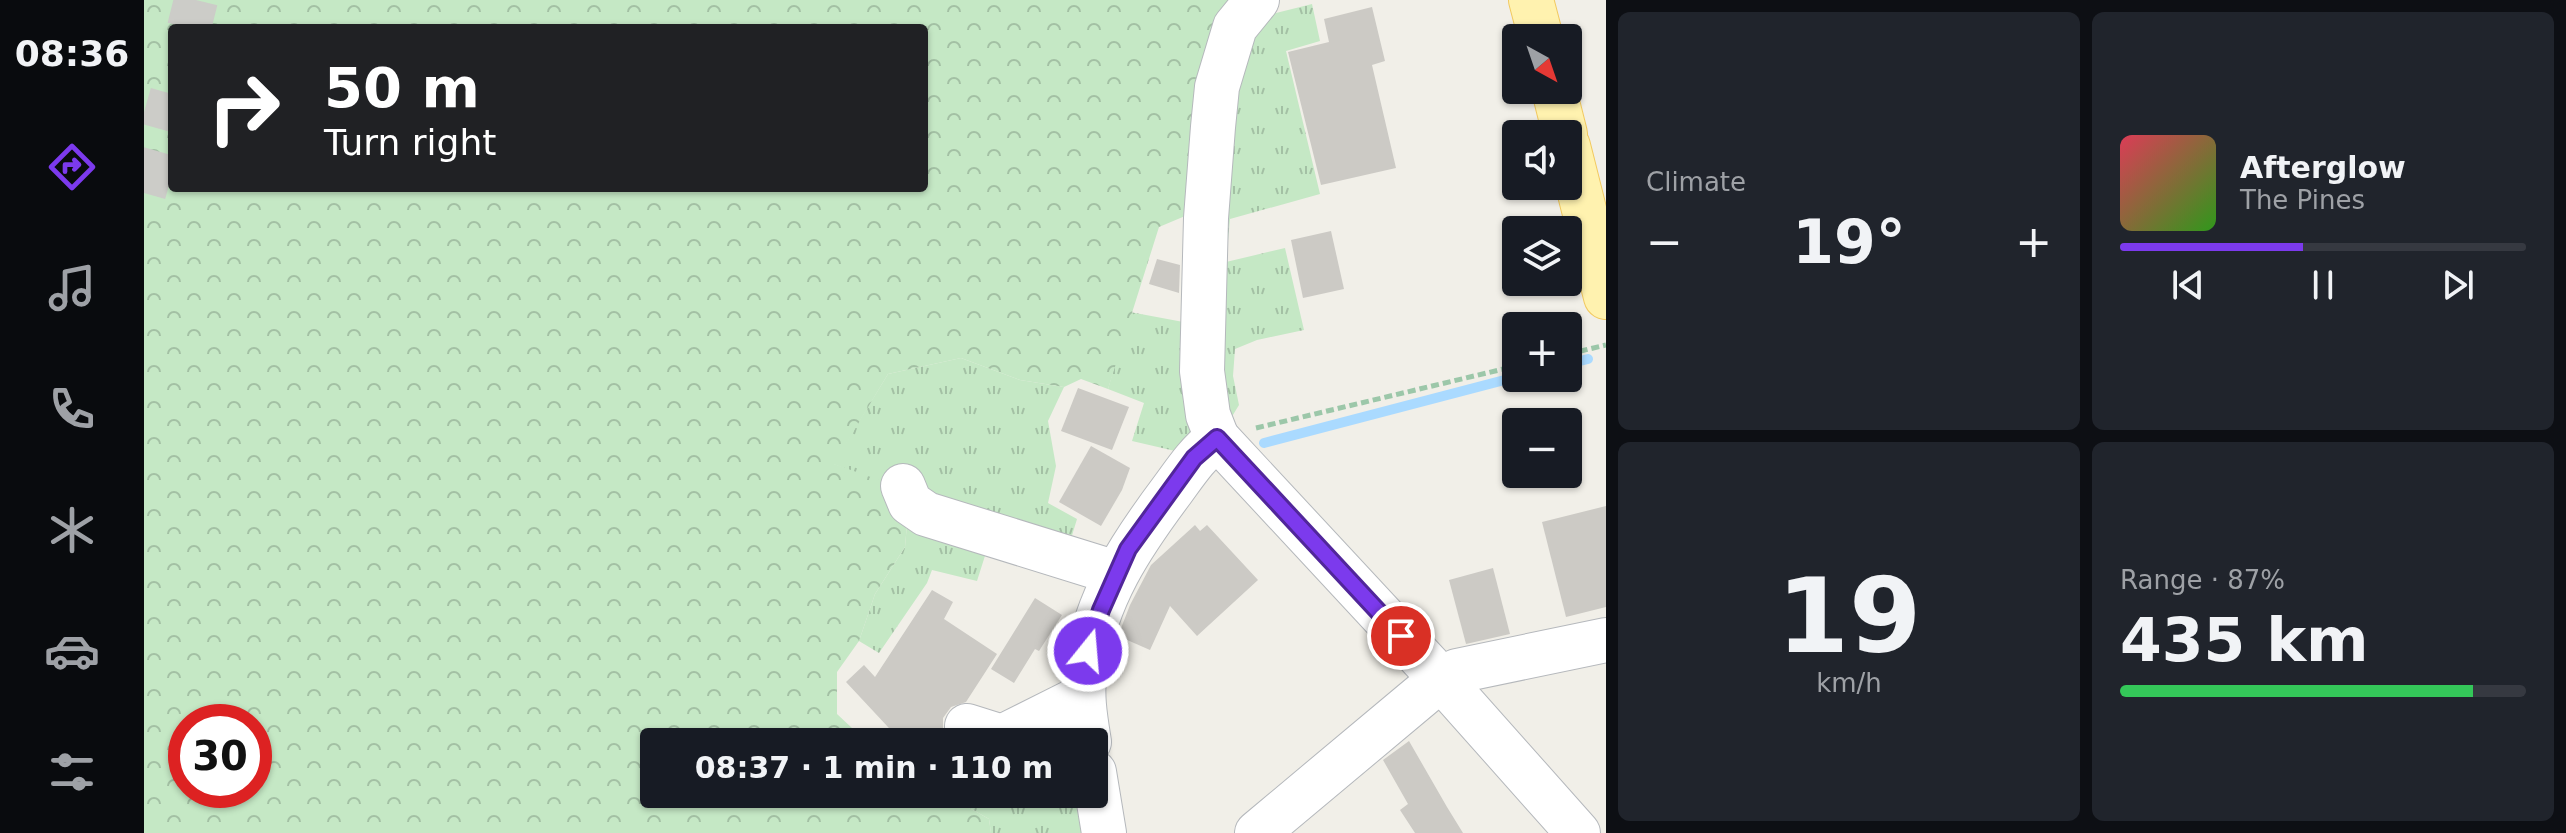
<!DOCTYPE html>
<meta charset="utf-8">
<style>
:root{--surface:#171b24;--page:#20242c;--text:#f1f3f6;--muted:#9ea1a6;--line:#363941;--accent:#7c3aed}
body{margin:0;font-family:"DejaVu Sans",sans-serif;background:var(--page);color:var(--text);height:100vh;display:flex;flex-direction:column;font-size:30px;white-space:nowrap}
*{box-sizing:border-box;margin:0}
p{font-size:26px;color:var(--muted)}
.icon{flex:none;width:44px;height:44px;fill:none;stroke:currentColor;stroke-width:2;stroke-linecap:round;stroke-linejoin:round}
.map{position:relative;flex:1;overflow:hidden}
.panel{display:flex;flex-direction:column;gap:12px;padding:12px;background:#0d0f14;width:960px}
.panel>*{flex:none}
.top-card{position:absolute;left:24px;top:24px;width:760px;height:168px;border-radius:8px;box-shadow:0 2px 6px #0004;background:#202124;color:#fff;overflow:hidden}
.needle{width:52px;rotate:140deg}
.tools{position:absolute;left:1358px;top:24px;display:grid;gap:16px}
.tools a{display:grid;place-items:center;width:80px;height:80px;border-radius:8px;background:var(--surface);box-shadow:0 2px 6px #0004;font-size:40px}
.speed{position:absolute;left:24px;top:704px;display:flex;gap:16px;font-size:40px;font-weight:700;text-align:center}
.speed>*{display:grid;place-content:center;width:104px;height:104px;border-radius:50%;background:var(--surface);box-shadow:0 2px 6px #0004;line-height:1}
.speed .limit{border:12px solid #d22;background:#fff;color:#111}
.pin{position:absolute;display:grid;place-items:center;width:68px;height:68px;color:#fff;margin:-34px;border:4px solid #fff;border-radius:50%;box-shadow:0 2px 8px #0007}
.me{position:absolute;width:88px;margin:-44px;rotate:17deg;stroke-linejoin:round;filter:drop-shadow(0 0 6px #0008)}
.turn{display:flex;align-items:center;gap:28px;height:168px;padding:0 24px;font-size:36px}
.turn .icon{width:104px;height:104px;stroke-width:2.5}
.turn b{display:block;font-size:56px;line-height:68px}
.big{font-size:60px;font-weight:600;line-height:1.1}
.panel .widget{flex:1;display:flex;flex-direction:column;justify-content:center;gap:12px;min-width:0;padding:0 28px;border-radius:12px;background:var(--page)}
.panel .dial{align-items:center;gap:0}
.dial b{font-size:104px;line-height:1}
.song{display:flex;align-items:center;gap:24px}
.cover{width:96px;height:96px;border-radius:12px;background:linear-gradient(135deg,hsl(350 70% 55%),hsl(110 70% 35%))}
.played{height:8px;border-radius:4px;background:linear-gradient(90deg,var(--accent) 45%,var(--line) 45%)}
.keys{display:flex;justify-content:space-around;direction:ltr}
.heat{display:flex;justify-content:space-between;align-items:center;font-size:44px;direction:ltr}
.charge{height:12px;border-radius:6px;background:linear-gradient(90deg,#34c759 87%,var(--line) 0)}
.panel .tiles{flex:1;display:grid;gap:12px;grid-template-columns:repeat(2,1fr)}
.trip{position:absolute;left:496px;top:728px;width:468px;height:80px;border-radius:8px;background:var(--surface);box-shadow:0 2px 6px #0004;font-weight:600;line-height:80px;text-align:center}
main{display:flex;flex:1;min-height:0}
.dock{display:flex;flex-direction:column;width:144px;justify-content:space-around;align-items:center;background:#090b0e;color:var(--muted)}
.dock .icon{width:56px;height:56px}
.dock .active{color:var(--accent)}
.dock b{font-size:36px;color:var(--text)}
.map>svg:first-child{display:block}
.grass{fill:url(#grass-tufts)}
.forest{fill:url(#forest-crowns);fill-rule:evenodd}
.lines{fill:none;stroke-linecap:round;stroke-linejoin:round}
.stream{stroke:#aadaff;stroke-width:10}
.building{fill:#cccac5}
.highway-tunnel{stroke:#ccccc8;stroke-width:44;stroke-dasharray:44 22;stroke-linecap:butt}
.minor-casing{stroke:#b5b8bc;stroke-width:46}
.major-casing{stroke:#f2c960;stroke-width:46}
.path{stroke:#9cc7a9;stroke-width:5;stroke-dasharray:8 4;stroke-linecap:butt}
.minor{stroke:#fff;stroke-width:44}
.major{stroke:#fff2af;stroke-width:44}
.route-casing{stroke:#51269a;stroke-width:20}
.route{stroke:#7c3aed;stroke-width:14}
</style>
<main>
<nav class="dock">
<b>08:36</b>
<svg class="icon active" aria-label="directions" viewBox="0 0 24 24"><path d="M12 3l9 9-9 9-9-9zM9 14v-3h6M13 9l2 2-2 2"/></svg>
<svg class="icon" aria-label="music" viewBox="0 0 24 24"><path d="M9 18V5l10-2v13"/><circle cx="6" cy="18" r="3"/><circle cx="16" cy="16" r="3"/></svg>
<svg class="icon" aria-label="phone" viewBox="0 0 24 24"><path d="M5 4h4l2 5-3 2q2 4 5 5l2-3 5 2v4C11 20 4 13 5 4z"/></svg>
<svg class="icon" aria-label="climate" viewBox="0 0 24 24"><path d="M12 3v18M4 7l16 10M4 17L20 7"/></svg>
<svg class="icon" aria-label="car" viewBox="0 0 24 24"><path d="M5 17H2v-5l4-1 3-4h7l3 4 3 1v5h-3M9 17h6M6 11h13"/><circle cx="7" cy="17" r="2"/><circle cx="17" cy="17" r="2"/></svg>
<svg class="icon" aria-label="filters" viewBox="0 0 24 24"><path d="M4 7h16M4 17h16"/><circle cx="9" cy="7" r="2"/><circle cx="15" cy="17" r="2"/></svg>
</nav>
<div class="map">
<svg width="1462" height="833" viewBox="0 0 1462 833">
<defs>
<pattern id="grass-tufts" width="24" height="20" patternUnits="userSpaceOnUse" patternTransform="scale(2)"><rect width="24" height="20" fill="#c5e8c5"/><path d="M3 7l-1-3M5 7V3M7 7l1-3M15 17l-1-3M17 17v-4M19 17l1-3" fill="none" stroke="#a3c0a4"/></pattern>
<pattern id="forest-crowns" width="20" height="18" patternUnits="userSpaceOnUse" patternTransform="scale(2)"><rect width="20" height="18" fill="#c5e8c5"/><path d="M2 6a3 3 0 1 1 6 0M12 15a3 3 0 1 1 6 0" fill="none" stroke="#a3c0a4"/></pattern>
</defs>
<rect width="100%" height="100%" fill="#f1efe8"/>
<g class="grass">
<path d="M1168,4l8,37 -34,10 34,143 -90,25 -4,43 59,-14 19,82 -47,10 -22,9 -2,27 6,29 -11,18 -14,-50 22,-312 36,-47z"/>
<path d="M986,312l64,12 -2,121 -4,9 -56,-13 12,-38 -36,-14z"/>
<path d="M817,358l59,22 44,7 -16,34 8,45 -8,37 29,16 -10,33 -234,-88 55,-90z"/>
<path d="M764,512l82,28 -13,41 -45,-11 -5,13 -48,70 -20,-12 16,-47 30,-47z"/>
<path d="M814,794h121l7,39h-95l-2,-14 -23,-13z"/>
</g>
<path class="forest" d="M0,0h1097l-44,211 -38,16 -51,162 -27,-10 -17,8 -44,-7 -59,-22 -73,16 -54,90 62,22 12,26 -3,35 -30,47 -16,47 -22,31v42l30,28h-213v52h304l8,12 23,13 2,14h-847zM28,28h752v160h-752zM42,722h68v68h-68z"/>
<g class="lines">
<g class="stream">
<path d="M1424,364l20,-5"/>
<path d="M1120,443l252,-66"/>
</g>
</g>
<g class="building">
<path d="M1228,7l13,54 -13,4 24,103 -75,17 -33,-133 41,-10 -5,-23z"/>
<path d="M1187,231l13,58 -41,9 -12,-58z"/>
<path d="M1013,259l23,6 -1,28 -30,-9z"/>
<path d="M934,388l51,19 -17,43 -51,-19z"/>
<path d="M947,446l39,22 -8,22 -21,36 -42,-24z"/>
<path d="M1462,506v101l-40,10 -24,-95z"/>
<path d="M1051,525l5,6 7,-6 51,55 -61,56 -27,-30 -20,44 -32,-14 12,-31 21,-40z"/>
<path d="M1349,568l17,66 -44,10 -17,-64z"/>
<path d="M788,590l21,12 -9,17 53,35 -31,48 -15,5 -8,11v13l5,11h-46l-56,-60 18,-17 11,12z"/>
<path d="M891,598l27,17 -23,36 -4,-2 -21,34 -23,-14z"/>
<path d="M1265,741l38,66 16,26h-48l-15,-23 8,-6 -25,-44z"/>
</g>
<g class="lines">
<g class="highway-tunnel">
<path d="M45,28l7,-28"/>
<path d="M0,193l28,-99"/>
</g>
<defs>
<g id="minor">
<path d="M1073,438l224,241 137,154"/>
<path d="M759,486l7,17 16,11 190,59"/>
<path d="M823,726l35,11 80,-40"/>
<path d="M945,742c-4,-25 -8,-48 -4,-73 11,-72 46,-124 88,-180 16,-22 23,-33 44,-51l-9,-23 -6,-44 4,-153 7,-91 4,-40 18,-60 22,-27"/>
<path d="M950,772l10,61"/>
<path d="M1113,833l184,-154 16,-8 149,-31"/>
</g>
<g id="major">
<path d="M1387,0l10,38"/>
<path d="M1410,90l11,44"/>
<path d="M1424,146l38,151"/>
</g>
</defs>
<use href="#minor" class="minor-casing"/>
<use href="#major" class="major-casing"/>
<g class="path">
<path d="M1424,354l38,-9"/>
<path d="M1112,428l260,-62"/>
</g>
<use href="#minor" class="minor"/>
<use href="#major" class="major"/>
</g>
<g class="lines">
<defs>
<path id="route" d="M944,651l13,-41 27,-61 66,-91 23,-20 184,198"/>
</defs>
<use href="#route" class="route-casing"/>
<use href="#route" class="route"/>
</g>
</svg>
<div class="tools">
<a><svg class="needle" viewBox="-14 -14 28 28"><path d="M0-13l5 13h-10z" fill="#e53935"/><path d="M0 13l5-13h-10z" fill="#9ea1a6"/></svg></a>
<a><svg class="icon" aria-label="sound" viewBox="0 0 24 24"><path d="M4 9h4l5-4v14l-5-4H4zM17 9q2 3 0 6"/></svg></a>
<a><svg class="icon" aria-label="layers" viewBox="0 0 24 24"><path d="M12 4l9 5-9 5-9-5zM3 14l9 5 9-5"/></svg></a>
<a>+</a>
<a>−</a>
</div>
<div class="speed"><div class="limit">30</div></div>
<div class="pin" style="left:1257px;top:636px;background:#d93025"><svg class="icon" aria-label="arrive" viewBox="0 0 24 24"><path d="M6 21V4h12l-3 4 3 4H6"/></svg></div>
<svg class="me" style="left:944px;top:651px" viewBox="-20 -20 40 40"><circle r="17" fill="#7c3aed" stroke="#fff" stroke-width="3"/><path d="M0-11L8 9 0 5-8 9z" fill="#fff"/></svg>
<div class="trip">08:37 · 1 min · 110 m</div>
<div class="top-card">
<div class="turn"><svg class="icon" aria-label="right" viewBox="0 0 24 24"><path d="M7 20v-9h11M14 6l5 5-5 5"/></svg><div><b>50 m</b>Turn right</div></div>
</div>
</div>
<section class="panel">
<div class="tiles">
<div class="widget"><p>Climate</p>
<div class="heat"><a>−</a><b class="big">19°</b><a>+</a></div>
</div>
<div class="widget">
<div class="song"><i class="cover"></i><div><b>Afterglow</b><p>The Pines</p></div></div>
<div class="played"></div>
<div class="keys"><svg class="icon" aria-label="previous" viewBox="0 0 24 24"><path d="M18 5L8 12l10 7zM5 5v14"/></svg><svg class="icon" aria-label="pause" viewBox="0 0 24 24"><path d="M8 5v14M16 5v14"/></svg><svg class="icon" aria-label="next" viewBox="0 0 24 24"><path d="M6 5l10 7-10 7zM19 5v14"/></svg></div>
</div>
<div class="widget dial"><b>19</b><p>km/h</p></div>
<div class="widget"><p>Range · 87%</p><b class="big">435 km</b><div class="charge"></div></div>
</div>
</section>
</main>
